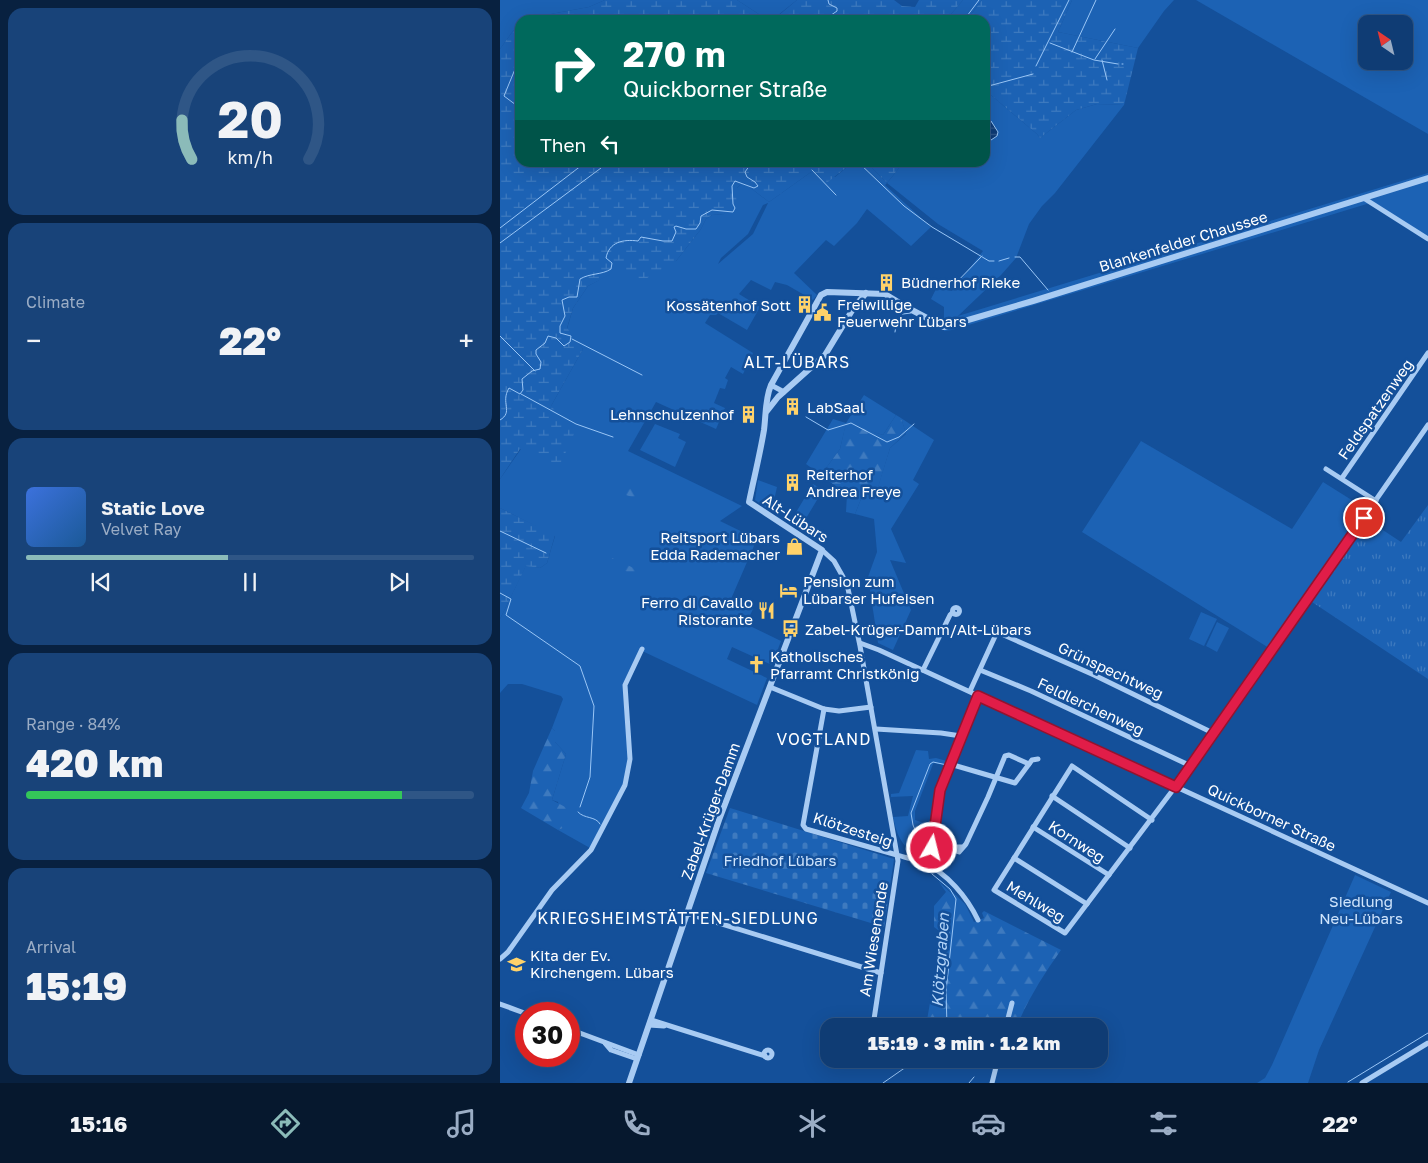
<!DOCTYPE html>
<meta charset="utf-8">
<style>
:root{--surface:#0f3c74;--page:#184379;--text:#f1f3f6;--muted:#9badc5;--line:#2f5686;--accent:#8bbbb9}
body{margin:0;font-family:"Golos Text",sans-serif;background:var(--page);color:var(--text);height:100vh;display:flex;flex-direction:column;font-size:19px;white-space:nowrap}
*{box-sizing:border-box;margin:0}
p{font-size:16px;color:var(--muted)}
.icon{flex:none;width:28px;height:28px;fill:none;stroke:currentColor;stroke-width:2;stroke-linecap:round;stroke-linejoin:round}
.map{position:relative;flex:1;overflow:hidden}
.details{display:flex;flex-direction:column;gap:8px;padding:8px;background:#082140;width:500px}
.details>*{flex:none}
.hud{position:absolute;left:15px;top:15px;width:475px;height:152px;border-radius:15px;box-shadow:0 5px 20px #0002,0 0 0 1px var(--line);background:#00695c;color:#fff;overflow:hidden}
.needle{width:32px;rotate:325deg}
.fabs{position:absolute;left:858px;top:15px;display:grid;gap:10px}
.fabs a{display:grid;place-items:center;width:55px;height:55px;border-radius:10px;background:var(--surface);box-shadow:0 5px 20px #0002,0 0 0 1px var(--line);font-size:25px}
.speed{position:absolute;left:15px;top:1002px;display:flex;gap:10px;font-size:25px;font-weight:700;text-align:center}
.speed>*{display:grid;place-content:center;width:65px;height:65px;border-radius:50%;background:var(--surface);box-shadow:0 5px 20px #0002,0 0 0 1px var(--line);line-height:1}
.speed .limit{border:8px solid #d22;background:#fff;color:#111}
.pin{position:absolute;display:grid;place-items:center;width:42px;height:42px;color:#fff;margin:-21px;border:2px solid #fff;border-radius:50%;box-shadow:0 1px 5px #0007}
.me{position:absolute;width:55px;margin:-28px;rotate:8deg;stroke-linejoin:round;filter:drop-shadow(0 0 4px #0008)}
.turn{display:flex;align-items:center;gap:18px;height:105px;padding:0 25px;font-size:22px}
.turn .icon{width:65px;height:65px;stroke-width:2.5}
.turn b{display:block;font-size:35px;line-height:42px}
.then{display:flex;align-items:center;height:48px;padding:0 25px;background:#0003;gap:10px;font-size:19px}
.big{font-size:38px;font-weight:800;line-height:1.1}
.details .widget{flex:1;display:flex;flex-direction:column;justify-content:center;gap:8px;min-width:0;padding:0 18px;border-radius:15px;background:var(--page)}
.details .dial{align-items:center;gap:0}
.dial svg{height:130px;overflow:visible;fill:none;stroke:var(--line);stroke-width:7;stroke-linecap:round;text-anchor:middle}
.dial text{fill:var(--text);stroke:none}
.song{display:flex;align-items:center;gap:15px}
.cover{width:60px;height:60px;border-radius:8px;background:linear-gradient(135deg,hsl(220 70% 55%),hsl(210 70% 35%))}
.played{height:5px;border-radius:2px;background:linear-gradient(90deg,var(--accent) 45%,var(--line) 45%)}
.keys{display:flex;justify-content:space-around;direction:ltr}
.heat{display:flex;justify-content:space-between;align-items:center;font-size:28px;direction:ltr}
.charge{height:8px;border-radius:4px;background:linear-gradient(90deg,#34c759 84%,var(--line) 0)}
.trip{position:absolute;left:320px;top:1018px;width:288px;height:50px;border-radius:15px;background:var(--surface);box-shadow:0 5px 20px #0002,0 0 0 1px var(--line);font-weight:800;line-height:50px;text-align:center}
.dock{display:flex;height:80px;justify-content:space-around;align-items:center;background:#06182e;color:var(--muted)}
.dock .icon{width:35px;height:35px}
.dock .selected{color:var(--accent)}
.dock b{font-size:22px;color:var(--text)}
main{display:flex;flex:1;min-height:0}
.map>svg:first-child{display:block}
.green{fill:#1c62b4;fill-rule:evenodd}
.forest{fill:url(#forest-firs)}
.wetland{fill:url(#wetland-marsh)}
.cemetery{fill:url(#cemetery-stones)}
.park{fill:url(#park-tufts)}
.water{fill:url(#water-rules);stroke:#9ac6f6}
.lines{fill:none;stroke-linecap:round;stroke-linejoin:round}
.stream{stroke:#9ac6f6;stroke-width:1}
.minor{stroke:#a8cbf3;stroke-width:5}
.tertiary{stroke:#a8cbf3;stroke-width:6}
.route-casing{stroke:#92132f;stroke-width:12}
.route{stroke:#e11d48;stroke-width:9}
.labels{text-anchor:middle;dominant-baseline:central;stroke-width:5;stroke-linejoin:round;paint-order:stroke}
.street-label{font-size:15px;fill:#fff;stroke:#14509a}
.poi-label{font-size:15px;fill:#fff;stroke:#14509a;text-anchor:start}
.park-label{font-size:15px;fill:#d0e5fd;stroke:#14509a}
.neighbourhood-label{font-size:16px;letter-spacing:1px;fill:#fff;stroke:#14509a}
.water-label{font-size:16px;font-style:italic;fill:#b4d5f9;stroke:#14509a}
</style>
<main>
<section class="details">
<div class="widget dial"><svg viewBox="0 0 100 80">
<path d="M14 69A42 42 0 1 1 86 69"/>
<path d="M14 69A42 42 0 0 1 8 45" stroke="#8bbbb9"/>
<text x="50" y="56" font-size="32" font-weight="700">20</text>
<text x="50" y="72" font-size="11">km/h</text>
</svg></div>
<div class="widget"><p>Climate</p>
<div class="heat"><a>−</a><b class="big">22°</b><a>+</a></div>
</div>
<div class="widget">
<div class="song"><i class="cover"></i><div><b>Static Love</b><p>Velvet Ray</p></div></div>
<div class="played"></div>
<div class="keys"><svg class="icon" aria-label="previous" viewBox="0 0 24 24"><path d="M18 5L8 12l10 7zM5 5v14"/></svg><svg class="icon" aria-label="pause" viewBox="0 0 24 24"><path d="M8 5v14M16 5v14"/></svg><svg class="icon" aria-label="next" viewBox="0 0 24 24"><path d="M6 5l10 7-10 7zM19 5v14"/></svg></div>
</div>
<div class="widget"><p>Range · 84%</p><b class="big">420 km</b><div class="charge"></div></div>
<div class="widget"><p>Arrival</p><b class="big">15:19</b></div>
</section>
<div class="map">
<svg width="928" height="1083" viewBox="0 0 928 1083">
<defs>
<pattern id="forest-firs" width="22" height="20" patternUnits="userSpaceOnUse" patternTransform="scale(1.25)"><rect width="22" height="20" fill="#1c62b4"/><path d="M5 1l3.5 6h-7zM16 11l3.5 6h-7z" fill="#3e7abf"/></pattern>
<pattern id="wetland-marsh" width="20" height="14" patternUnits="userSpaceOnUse" patternTransform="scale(1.25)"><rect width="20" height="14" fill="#1c62b4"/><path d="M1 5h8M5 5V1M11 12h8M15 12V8" fill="none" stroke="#3e7abf"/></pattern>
<pattern id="cemetery-stones" width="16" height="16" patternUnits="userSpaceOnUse" patternTransform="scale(1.25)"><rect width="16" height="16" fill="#1c62b4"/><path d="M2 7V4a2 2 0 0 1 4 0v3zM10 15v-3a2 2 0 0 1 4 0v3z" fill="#3e7abf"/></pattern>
<pattern id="park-tufts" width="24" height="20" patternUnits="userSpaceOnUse" patternTransform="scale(1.25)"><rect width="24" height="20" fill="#1c62b4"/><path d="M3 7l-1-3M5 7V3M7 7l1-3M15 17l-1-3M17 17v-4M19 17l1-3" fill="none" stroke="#3e7abf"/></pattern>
<pattern id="water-rules" width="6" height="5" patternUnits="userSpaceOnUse" patternTransform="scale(1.25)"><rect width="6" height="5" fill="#0d3b76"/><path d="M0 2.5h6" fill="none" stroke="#31588b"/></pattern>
</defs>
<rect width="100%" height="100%" fill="#14509a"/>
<g class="green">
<path d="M0,0h105l-16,7 -49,9 -7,4h-13v7l-7,4 -13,18z"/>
<path d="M237,0h60l-25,20h-4z"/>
<path d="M463,0h19l-15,20h-21z"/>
<path d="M572,0h102l-10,11 -26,37 -80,-16z"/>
<path d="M696,0h232v134zM866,24h38v37h-38z"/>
<path d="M485,90l52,44 3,4 36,-28 21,-6 27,1 -69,88 -13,13 -13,18 -13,34 -15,17 -43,41 470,-143v66l-58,-36 -418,127 -8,1v-24l-13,-8 5,-10h9l7,2 31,-40 -45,-27 -51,-41 -2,2 46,42 -20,19 -44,-37 -10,14 -23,23 -8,-6 -32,33 23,22 -4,5 -26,-15 -12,-3 -4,8 -20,-10 -12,14 21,13 -13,23 -29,-17 -2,2h-6l-5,8 48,30 -10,21 -12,-7 -6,11 3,2 -3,9 -5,-1 -6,15 11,5 -9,21 -60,-27 -28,49 114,55 -22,15 37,18 -26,60 22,10 -7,15 35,17 -9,24 -40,-18 -5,12 40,19 -10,27 -117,-55 -13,25 1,84 -5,25 -33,64 -32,-18 5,-2 -5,-26 -6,-2 14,-46 -11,-12v-11l-3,-3 11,-29 -2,-3 -39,-12h-14l-8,9v-74l26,-54 14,3 7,-5 8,-27 -55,-28v-29l51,-73 32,-57 -16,-20 6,-21 15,-22 33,-18 55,-7 25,-32 5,-10 6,-4 12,-1 13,-26 6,-6 26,20 42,-30 24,5 17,-14h15l20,20 16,-20 82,-1v-18l12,-8 -6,-15 -6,-3zM268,203l-15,31 -35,30 3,-6 27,-24 15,-29z"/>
<path d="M364,395l32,20 -13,20 -37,-11 -6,25 -19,26 -15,-11 27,-45 13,4z"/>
<path d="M401,418l33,22 -21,40 6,4 -28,45 15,34 -16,-3 21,50 -18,40 -15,-7 -10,-66 9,-25 -3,-33 -19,-5 8,-20 14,-4 13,-42 16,-14z"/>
<path d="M155,424l25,10 -2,4 8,4 -11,25 -35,-17z"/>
<path d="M641,441l151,88 31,-47 43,27 -97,139 -187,-116z"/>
<path d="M258,480l19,7 -2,9 -7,13 -13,-9z"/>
<path d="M313,484l10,6 -18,30 -10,-6z"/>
<path d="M701,612l16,7 -13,27 -15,-7z"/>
<path d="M717,622l12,6 -12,24 -11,-6z"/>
<path d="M416,750l12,1 1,8 7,-1 14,4 -2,4 -14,-3 -1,1 -18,47v9l18,6 -6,37c-21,-13 -29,-21 -34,-46l15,-1 5,-20 -22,1v-3l8,-1z"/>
<path d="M855,875l36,17 -72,158 -11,33h-51l8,-5 7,-13z"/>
</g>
<g class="forest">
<path d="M396,415l5,3 5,15 -16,15 -13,43 -14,3 -8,20 -9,-2 1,-17 -26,-20 19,-26 6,-26 37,12z"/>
<path d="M128,483l12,3 2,7 -7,5 -9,-3 -2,-6z"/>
<path d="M101,553l37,17 4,4 -5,3 -36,-18 -2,-3z"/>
<path d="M52,728l3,3v11l11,12 -14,46 17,9 -6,19 -5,2 -37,-22 8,-15 4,-22z"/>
<path d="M438,878l27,26 9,18 10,-4 -2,-5 2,-2 77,39c-17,24 -33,49 -44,76h-91l16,-93 -8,-6v-21l12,-14 -7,-10 14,13z"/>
</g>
<g class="wetland">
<path d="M105,0h132l31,20h-235l7,-4 49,-9z"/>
<path d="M297,0h97l8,6 13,1 4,-7h44l-17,20h-173z"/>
<path d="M482,0h90l-14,32 80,16 -14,57 -27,-1 -21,6 -36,28 -3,-4 -52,-44v-70h-18z"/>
<path d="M20,27v135l332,1 -28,22 -13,-13 -42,30 -26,-20 -6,6 1,17 -14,9 -12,1 -6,4 -5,10 -25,32 -34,20 -21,-12 -33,17 -15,22 -6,20 16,21 -32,57 24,26 -16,35 -39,-18 -20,30v-430l13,-18z"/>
<path d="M367,163h36l-16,20z"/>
<path d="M0,508l55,27 -8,28 -7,5 -14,-2 -26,53z"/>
</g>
<path class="cemetery" d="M230,808l164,51 -10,68 -178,-54z"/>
<path class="park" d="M928,505v174l-119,-79 57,-81 35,23z"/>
<path class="water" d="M485,118l6,3 7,11 -1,4 -12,8z"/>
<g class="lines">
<g class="stream">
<path d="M324,20l13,-9v-3l-8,-4 -1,-4"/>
<path d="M464,20l15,-20"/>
<path d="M550,43l44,17 24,4"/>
<path d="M572,52l24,-52"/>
<path d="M20,57l-16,39 16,12"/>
<path d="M595,59l20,-30"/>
<path d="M602,60l5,20"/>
<path d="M622,64h1"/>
<path d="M536,66l33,-66"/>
<path d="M485,87l48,-13"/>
<path d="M305,162l4,5"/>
<path d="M358,162l46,44 28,21 57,34h5"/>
<path d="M312,170l24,25"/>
<path d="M0,228l86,-66"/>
<path d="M0,243l101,-75 -8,-6"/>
<path d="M515,257h5l28,33"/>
<path d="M499,261l10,-3"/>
<path d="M451,288l31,-32"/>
<path d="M395,332l2,-13 6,-5 8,-1"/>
<path d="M0,336l35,35"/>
<path d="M72,339l70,36"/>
<path d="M21,394l55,30 37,13"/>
<path d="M306,417l22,13 23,-7 36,19 12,-5 15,-13"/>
<path d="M0,420c14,-8 0,-17 9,-32l11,6 3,-4 -1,-11 10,-8 8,-2 1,-7 -5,-8v-4l9,-7 3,-7 8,2 8,8 6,-4 1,-6 -11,-3v-7l5,-10 -3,-16 7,-3h8l3,-18c10,-6 22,-4 31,-10l1,-6 -6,-5c3,-16 17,-19 32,-17l3,-4 22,4h9l4,-9 -2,-5 2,-1 10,3h10l4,-6 1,-7 11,-6 21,2 2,-4 -2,-4 -1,-18 3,-5 19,7 4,-2 -3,-4 -8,-5 -2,-5 7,-10"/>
<path d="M0,531l46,22"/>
<path d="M0,593l11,6 -5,16 74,51 14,40 -4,71 -10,30"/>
<path d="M78,812c6,7 18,4 22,12"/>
<path d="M426,856l-13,-31 -2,-12 19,-49 3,-2 14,3"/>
<path d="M432,874l18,15 6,10 -10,92 1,35"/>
<path d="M848,1082l80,-49"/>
<path d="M383,1083l23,-16 17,-8"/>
<path d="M469,1083l5,-6"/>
</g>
<g class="minor">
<path d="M865,199l63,40"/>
<path d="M271,385l13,7"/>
<path d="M826,469l50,32"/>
<path d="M842,478l86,-125"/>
<path d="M322,550l12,11 13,23 13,62 37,209c9,3 18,4 27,8 23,10 43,34 54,57"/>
<circle cx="456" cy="611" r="3.5"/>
<path d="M360,643l19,7 549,253"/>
<path d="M423,670l27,-55 3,-3"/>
<path d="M480,670l51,21 160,75"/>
<path d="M270,687l54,22 15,2 32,-4"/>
<path d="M470,691l27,-59 97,43 119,58"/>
<path d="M324,709l-21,116 3,4 91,26 1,6 -25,165"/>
<path d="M376,729l65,4 20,3"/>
<path d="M450,764l65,19 17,-23 6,-1"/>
<path d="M552,796l78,52"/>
<path d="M652,820l-80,-54 -78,124 71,43 126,-167 237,-341"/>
<path d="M533,827l76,48"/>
<path d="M463,847h-6l-1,4 3,1 7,-8 22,-47 17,-41 4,-1 20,9"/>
<path d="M514,858l73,46"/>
<path d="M429,866l11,-76 38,-95"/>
<path d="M186,913l195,60"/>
<path d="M0,959l8,-7 44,-62 39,-40 34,-65 5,-26 -5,-74 17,-36"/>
<path d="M0,1004l27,10"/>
<path d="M151,1020l114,36"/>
<path d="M149,1025l15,1"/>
<path d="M506,1026l6,-23"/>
<path d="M69,1029l70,26"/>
<path d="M105,1043l6,7 26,9"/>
<circle cx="268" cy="1054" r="4"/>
<path d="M492,1083l6,-24"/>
<path d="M862,1083l66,-40"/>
</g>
<g class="tertiary">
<path d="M267,411l11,-14 47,-42 28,-46 13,-16"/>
<path d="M129,1083l90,-263 103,-270 -73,-48c5,-24 11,-48 15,-72 2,-15 1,-31 7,-45l50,-90 6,-3 58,2 23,14 36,19 89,-26 395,-123"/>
</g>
</g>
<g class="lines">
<defs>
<path id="route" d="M432,848l8,-58 38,-94 198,91 188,-269"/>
</defs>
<use href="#route" class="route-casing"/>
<use href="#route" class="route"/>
</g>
<defs>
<symbol id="building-bare" viewBox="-9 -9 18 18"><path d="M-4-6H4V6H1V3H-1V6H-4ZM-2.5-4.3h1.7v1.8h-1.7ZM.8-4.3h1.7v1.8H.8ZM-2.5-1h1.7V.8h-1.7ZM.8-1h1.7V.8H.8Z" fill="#ffd26a" stroke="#14509a" stroke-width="2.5" paint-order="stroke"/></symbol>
<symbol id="civic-bare" viewBox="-9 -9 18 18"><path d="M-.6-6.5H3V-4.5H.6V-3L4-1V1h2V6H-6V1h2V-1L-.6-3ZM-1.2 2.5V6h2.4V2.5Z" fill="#ffd26a" stroke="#14509a" stroke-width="2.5" paint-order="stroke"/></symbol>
<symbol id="shop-bare" viewBox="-9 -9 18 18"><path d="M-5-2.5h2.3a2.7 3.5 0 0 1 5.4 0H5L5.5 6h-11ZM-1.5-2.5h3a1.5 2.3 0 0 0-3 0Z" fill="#ffd26a" stroke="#14509a" stroke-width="2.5" paint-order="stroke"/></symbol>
<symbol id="hotel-bare" viewBox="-9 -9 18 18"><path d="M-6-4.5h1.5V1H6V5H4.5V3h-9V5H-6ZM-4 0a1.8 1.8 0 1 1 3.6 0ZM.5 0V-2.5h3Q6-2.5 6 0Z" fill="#ffd26a" stroke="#14509a" stroke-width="2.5" paint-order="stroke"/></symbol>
<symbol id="restaurant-bare" viewBox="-9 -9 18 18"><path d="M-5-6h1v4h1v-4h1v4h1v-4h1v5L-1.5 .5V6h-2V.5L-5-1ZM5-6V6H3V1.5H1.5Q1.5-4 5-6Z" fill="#ffd26a" stroke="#14509a" stroke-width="2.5" paint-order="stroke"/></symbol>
<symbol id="bus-bare" viewBox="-9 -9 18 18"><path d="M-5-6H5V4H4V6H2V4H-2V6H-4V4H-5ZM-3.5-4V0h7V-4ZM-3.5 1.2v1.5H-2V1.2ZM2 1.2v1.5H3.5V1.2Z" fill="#ffd26a" stroke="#14509a" stroke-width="2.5" paint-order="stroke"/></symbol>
<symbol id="church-bare" viewBox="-9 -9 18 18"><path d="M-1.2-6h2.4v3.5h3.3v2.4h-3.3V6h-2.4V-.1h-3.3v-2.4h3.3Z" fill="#ffd26a" stroke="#14509a" stroke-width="2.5" paint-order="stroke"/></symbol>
<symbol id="school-bare" viewBox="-9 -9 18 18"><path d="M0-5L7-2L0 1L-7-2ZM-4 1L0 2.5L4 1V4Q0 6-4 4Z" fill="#ffd26a" stroke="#14509a" stroke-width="2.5" paint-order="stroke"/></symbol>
</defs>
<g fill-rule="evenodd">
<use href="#building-bare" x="374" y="270" width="25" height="25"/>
<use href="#building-bare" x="292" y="292" width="25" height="25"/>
<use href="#civic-bare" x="310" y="300" width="25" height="25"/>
<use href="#building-bare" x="280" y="394" width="25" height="25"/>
<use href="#building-bare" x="236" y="402" width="25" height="25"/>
<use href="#building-bare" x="280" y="470" width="25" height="25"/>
<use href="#shop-bare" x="282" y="534" width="25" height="25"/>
<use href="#hotel-bare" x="276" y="578" width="25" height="25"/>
<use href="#restaurant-bare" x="254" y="598" width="25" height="25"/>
<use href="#bus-bare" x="278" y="616" width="25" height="25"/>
<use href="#church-bare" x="244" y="652" width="25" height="25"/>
<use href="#school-bare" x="4" y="952" width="25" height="25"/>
</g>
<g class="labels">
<g class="street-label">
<text transform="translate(683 241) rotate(-17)">Blankenfelder Chaussee</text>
<text transform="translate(875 409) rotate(-55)">Feldspatzenweg</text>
<text transform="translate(296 518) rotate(33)">Alt-Lübars</text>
<text transform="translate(611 670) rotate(25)">Grünspechtweg</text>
<text transform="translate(591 706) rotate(25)">Feldlerchenweg</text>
<text transform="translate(210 811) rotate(-70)">Zabel-Krüger-Damm</text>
<text transform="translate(772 817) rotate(25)">Quickborner Straße</text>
<text transform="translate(353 829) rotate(18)">Klötzesteig</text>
<text transform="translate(577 841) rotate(33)">Kornweg</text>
<text transform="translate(536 901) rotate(31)">Mehlweg</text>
<text transform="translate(373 939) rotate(-81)">Am Wiesenende</text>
</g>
<g class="poi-label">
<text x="401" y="282">Büdnerhof Rieke</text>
<text x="337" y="304">Freiwillige<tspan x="337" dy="17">Feuerwehr Lübars</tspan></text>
<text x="291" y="305" text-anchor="end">Kossätenhof Sott</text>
<text x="307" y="407">LabSaal</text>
<text x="234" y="414" text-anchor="end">Lehnschulzenhof</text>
<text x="306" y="474">Reiterhof<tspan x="306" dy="17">Andrea Freye</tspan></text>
<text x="280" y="537" text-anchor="end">Reitsport Lübars<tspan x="280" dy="17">Edda Rademacher</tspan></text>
<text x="303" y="581">Pension zum<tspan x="303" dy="17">Lübarser Hufeisen</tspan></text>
<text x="253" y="602" text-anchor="end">Ferro di Cavallo<tspan x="253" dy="17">Ristorante</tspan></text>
<text x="305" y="629">Zabel-Krüger-Damm/Alt-Lübars</text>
<text x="270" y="656">Katholisches<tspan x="270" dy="17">Pfarramt Christkönig</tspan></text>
<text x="30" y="955">Kita der Ev.<tspan x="30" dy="17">Kirchengem. Lübars</tspan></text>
</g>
<g class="park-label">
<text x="280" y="860">Friedhof Lübars</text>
<text x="861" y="901">Siedlung<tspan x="861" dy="17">Neu-Lübars</tspan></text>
</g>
<g class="neighbourhood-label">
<text x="297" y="362">ALT-LÜBARS</text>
<text x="324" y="739">VOGTLAND</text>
<text x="178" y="918">KRIEGSHEIMSTÄTTEN-SIEDLUNG</text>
</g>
<g class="water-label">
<text transform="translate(440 960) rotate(-86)">Klötzgraben</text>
</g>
</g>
</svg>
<div class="fabs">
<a><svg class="needle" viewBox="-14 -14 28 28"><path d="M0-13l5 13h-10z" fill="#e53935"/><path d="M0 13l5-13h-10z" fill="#9badc5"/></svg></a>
</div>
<div class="speed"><div class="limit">30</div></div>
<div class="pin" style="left:864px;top:518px;background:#d93025"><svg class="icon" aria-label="arrive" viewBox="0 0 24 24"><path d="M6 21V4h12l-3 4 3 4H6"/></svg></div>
<svg class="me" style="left:432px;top:848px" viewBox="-20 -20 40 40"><circle r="17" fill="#e11d48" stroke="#fff" stroke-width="3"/><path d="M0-11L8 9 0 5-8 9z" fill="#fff"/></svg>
<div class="trip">15:19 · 3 min · 1.2 km</div>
<div class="hud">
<div class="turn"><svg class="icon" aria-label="right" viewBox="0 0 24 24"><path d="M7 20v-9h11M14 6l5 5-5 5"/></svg><div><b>270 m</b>Quickborner Straße</div></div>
<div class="then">Then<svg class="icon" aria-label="left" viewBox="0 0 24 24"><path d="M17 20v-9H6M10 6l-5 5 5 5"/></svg></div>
</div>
</div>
</main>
<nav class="dock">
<b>15:16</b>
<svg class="icon selected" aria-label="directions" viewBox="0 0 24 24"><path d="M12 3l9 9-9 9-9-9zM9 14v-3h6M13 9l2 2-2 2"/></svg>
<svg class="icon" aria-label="music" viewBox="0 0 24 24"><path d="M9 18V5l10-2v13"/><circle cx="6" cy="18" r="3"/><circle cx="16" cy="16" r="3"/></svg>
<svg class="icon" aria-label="phone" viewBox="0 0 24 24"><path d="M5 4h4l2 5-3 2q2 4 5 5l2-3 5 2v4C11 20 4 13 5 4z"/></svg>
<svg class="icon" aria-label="climate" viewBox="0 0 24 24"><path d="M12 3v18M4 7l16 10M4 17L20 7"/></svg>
<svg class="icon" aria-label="car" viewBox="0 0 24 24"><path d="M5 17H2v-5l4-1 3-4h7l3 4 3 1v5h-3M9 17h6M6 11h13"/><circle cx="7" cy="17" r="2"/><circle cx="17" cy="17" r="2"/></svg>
<svg class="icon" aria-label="filters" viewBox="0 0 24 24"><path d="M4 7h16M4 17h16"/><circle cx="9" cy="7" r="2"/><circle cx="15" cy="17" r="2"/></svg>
<b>22°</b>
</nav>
